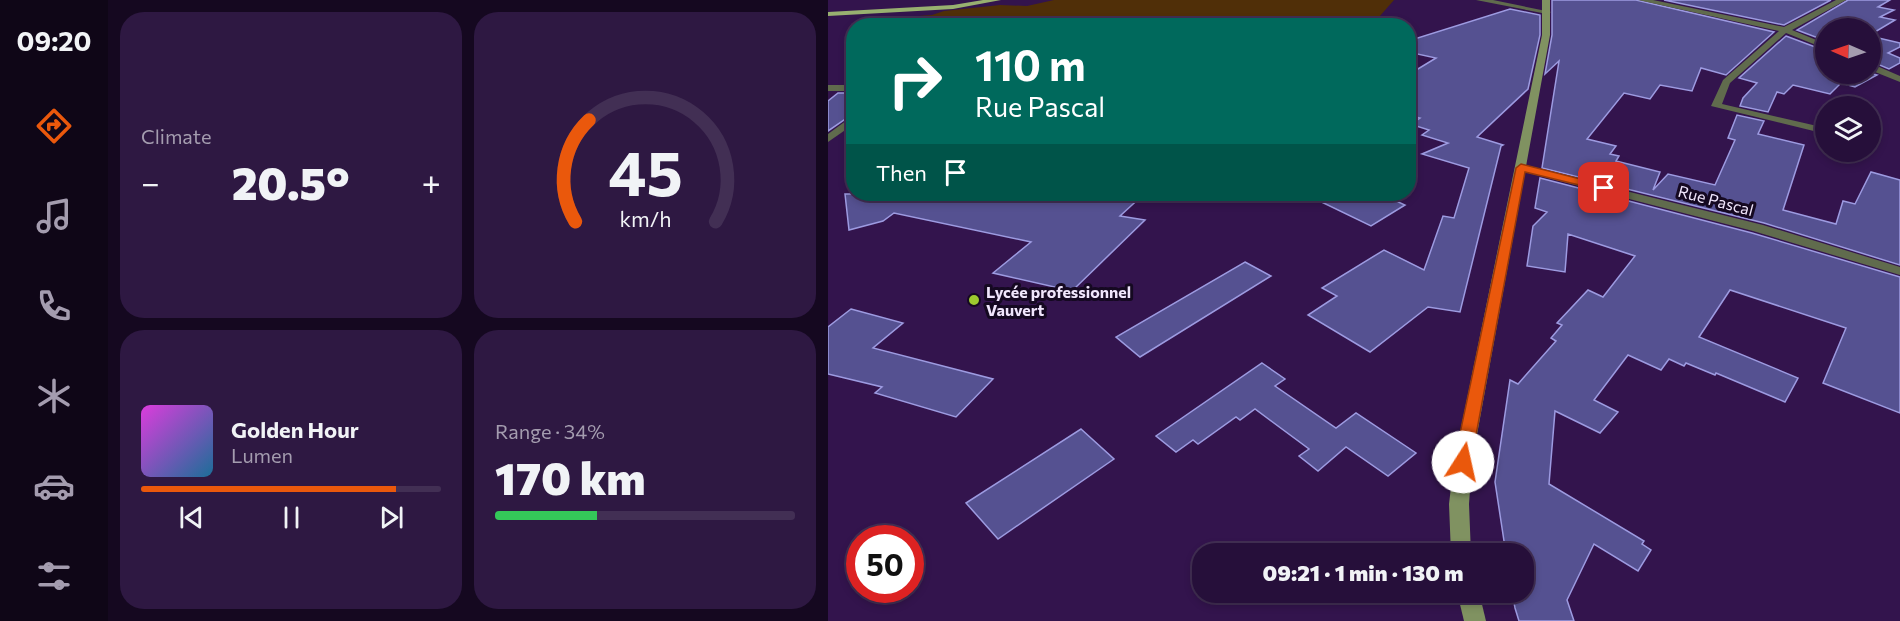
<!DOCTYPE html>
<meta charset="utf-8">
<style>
:root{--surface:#260f3a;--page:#2e1842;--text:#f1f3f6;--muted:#a49caf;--line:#422f54;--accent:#ea580c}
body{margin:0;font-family:Commissioner,sans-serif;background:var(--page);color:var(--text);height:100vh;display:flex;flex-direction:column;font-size:22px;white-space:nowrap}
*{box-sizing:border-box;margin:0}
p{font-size:20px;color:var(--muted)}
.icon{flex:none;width:33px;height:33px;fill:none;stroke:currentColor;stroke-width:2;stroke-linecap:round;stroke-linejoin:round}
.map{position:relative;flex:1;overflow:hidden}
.drawer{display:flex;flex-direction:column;gap:12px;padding:12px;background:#150820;width:720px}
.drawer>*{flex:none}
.hud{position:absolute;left:18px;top:18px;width:570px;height:183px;border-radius:24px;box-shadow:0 3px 9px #0003,0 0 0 2px var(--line);background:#00695c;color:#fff;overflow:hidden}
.needle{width:39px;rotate:272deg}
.controls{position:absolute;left:987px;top:18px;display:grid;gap:12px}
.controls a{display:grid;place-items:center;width:66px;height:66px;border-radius:50%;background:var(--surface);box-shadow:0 3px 9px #0003,0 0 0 2px var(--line);font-size:30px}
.speed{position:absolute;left:18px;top:525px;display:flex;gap:12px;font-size:30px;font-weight:700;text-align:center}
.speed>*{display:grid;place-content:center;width:78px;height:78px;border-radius:50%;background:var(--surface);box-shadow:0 3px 9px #0003,0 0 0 2px var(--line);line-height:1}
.speed .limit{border:9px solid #d22;background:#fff;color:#111}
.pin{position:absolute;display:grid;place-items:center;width:51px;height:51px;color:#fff;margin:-26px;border-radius:12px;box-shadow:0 3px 9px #0006}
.me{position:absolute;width:66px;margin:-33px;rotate:10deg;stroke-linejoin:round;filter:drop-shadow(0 0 4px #0008)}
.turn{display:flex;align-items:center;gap:21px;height:126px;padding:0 30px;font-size:27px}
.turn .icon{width:78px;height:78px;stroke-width:2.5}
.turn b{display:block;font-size:42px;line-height:51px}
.then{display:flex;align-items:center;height:57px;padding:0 30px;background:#0003;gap:12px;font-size:22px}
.big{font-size:45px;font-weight:800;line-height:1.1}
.drawer .tile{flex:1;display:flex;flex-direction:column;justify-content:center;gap:9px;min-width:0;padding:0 21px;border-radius:24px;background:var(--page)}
.drawer .dial{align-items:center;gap:0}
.dial svg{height:156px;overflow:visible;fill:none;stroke:var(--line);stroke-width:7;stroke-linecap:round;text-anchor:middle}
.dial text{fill:var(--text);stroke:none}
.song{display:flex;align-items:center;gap:18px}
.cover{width:72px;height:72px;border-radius:9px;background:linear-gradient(135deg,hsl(300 70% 55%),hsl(200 70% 35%))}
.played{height:6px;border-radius:3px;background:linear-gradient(90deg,var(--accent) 85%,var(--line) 85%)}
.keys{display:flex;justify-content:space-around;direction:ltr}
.heat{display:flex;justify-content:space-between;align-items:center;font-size:33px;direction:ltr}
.charge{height:9px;border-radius:4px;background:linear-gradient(90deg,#34c759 34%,var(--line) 0)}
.drawer .tiles{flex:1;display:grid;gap:12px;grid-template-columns:repeat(2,1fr)}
.trip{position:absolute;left:364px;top:543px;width:342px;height:60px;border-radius:24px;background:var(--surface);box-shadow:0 3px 9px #0003,0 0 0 2px var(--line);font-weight:800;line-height:60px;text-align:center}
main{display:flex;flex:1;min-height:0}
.dock{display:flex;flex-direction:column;width:108px;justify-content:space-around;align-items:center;background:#0f0617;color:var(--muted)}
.dock .icon{width:42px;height:42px}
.dock .current{color:var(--accent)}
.dock b{font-size:27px;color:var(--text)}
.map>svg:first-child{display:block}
.green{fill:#502f08}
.building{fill:#555191;stroke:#9d9be1;stroke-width:1.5}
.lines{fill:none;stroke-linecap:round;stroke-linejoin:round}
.service{fill:#606b4d;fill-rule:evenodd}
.minor{fill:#606b4d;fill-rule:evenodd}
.secondary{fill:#809261;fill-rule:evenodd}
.primary{fill:#98b070;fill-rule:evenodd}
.route{fill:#ea580c;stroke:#983908;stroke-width:1.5}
.poi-dot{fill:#9dca2f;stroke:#150921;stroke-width:2}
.labels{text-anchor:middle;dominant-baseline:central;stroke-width:6;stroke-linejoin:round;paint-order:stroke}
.street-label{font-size:16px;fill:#f0e6fc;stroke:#150921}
.poi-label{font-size:16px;font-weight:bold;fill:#f0e6fc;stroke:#150921;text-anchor:start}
</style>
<main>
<nav class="dock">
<b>09:20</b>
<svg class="icon current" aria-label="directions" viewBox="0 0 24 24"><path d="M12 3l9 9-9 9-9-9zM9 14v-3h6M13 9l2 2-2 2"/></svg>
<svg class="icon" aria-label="music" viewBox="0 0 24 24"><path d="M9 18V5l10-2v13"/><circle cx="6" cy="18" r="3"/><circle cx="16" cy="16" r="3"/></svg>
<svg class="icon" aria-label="phone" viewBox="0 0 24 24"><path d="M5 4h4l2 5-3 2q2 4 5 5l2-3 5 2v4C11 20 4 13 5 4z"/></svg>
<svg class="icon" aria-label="climate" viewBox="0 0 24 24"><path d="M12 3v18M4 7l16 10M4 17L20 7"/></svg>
<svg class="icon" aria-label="car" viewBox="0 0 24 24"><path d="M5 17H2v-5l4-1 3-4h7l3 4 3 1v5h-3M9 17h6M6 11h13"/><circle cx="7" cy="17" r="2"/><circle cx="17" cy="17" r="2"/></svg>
<svg class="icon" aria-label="filters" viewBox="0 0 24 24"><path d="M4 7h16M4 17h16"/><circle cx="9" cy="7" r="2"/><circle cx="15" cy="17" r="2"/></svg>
</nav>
<section class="drawer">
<div class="tiles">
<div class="tile"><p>Climate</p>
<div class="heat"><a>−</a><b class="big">20.5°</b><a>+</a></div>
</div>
<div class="tile dial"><svg viewBox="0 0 100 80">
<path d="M14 69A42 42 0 1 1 86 69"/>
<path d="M14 69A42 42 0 0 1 21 17" stroke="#ea580c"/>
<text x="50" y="56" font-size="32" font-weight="700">45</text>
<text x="50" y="72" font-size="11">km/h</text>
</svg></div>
<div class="tile">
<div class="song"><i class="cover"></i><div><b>Golden Hour</b><p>Lumen</p></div></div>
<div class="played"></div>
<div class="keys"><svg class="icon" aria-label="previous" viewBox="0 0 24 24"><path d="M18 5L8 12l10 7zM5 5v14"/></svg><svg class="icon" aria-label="pause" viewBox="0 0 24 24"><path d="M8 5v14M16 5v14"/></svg><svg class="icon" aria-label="next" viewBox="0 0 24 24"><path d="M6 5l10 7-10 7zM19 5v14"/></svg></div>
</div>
<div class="tile"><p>Range · 34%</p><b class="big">170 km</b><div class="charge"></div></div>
</div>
</section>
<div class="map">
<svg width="1072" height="621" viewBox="0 0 1072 621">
<rect width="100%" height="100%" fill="#33144d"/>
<path class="green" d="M226,0h340l-22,25h-490l9,-7 41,-3 12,-4 56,-6 27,1z"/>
<g class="building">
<path d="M724,0h84l138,32 -48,43 -25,-7 -9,23 -32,-6 -10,14 -26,-6 -37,46 29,7 -6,8 9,2 -3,5 44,11 -7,18 15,-16 47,11 20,-45 -7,-2 9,-23 27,6 -6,13 46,11 -21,65 53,14 7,-23 12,3 16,-32 29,8v85l-136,-42 -222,-55 17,-107 -14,13 7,-39z"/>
<path d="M836,0h167l-47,25z"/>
<path d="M1020,0h42l-12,7 16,3 -14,7 15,3 -25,15v-7h-44v13l-29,-11z"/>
<path d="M682,9l30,6v20l-12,54 -51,48 26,8 -2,1 -41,166 -32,-5 -58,45 -62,-37 29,-19 -15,-8 62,-38 40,20 19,-54 11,2 15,-50 -47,-14 26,-11 -26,-8 7,-5 -16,-5 2,-2h-2l7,-5 -12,-3v-40l28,-17 -28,-6v-11z"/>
<path d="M958,36l40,15v23l44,-1 7,2 -22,12 -14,-4 -11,11 -37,-9 -9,9 -7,-2 -9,20 -28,-6 3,-8 14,-15 -18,-5z"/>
<path d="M1042,36l30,7v4l-12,6 12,5v5l-11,6 -19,-8z"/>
<path d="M10,93h16v20l-26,18v-30z"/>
<path d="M712,178l212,55 148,44v136l-77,-30 23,-55 -116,-38 -31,47 99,41 -13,24 -69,-29 -1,2 -29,-12 -2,3 -15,-7 -8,11 -33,-15 -34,45 24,12 -18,21 -45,-22 -6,73 95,57 -2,3 9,6 -13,21 -44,-27 -27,56 7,21h-55l-4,-13 -3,-16h12v-38h-18l-11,-72 15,-102 8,4 38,-43 -5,-3 11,-13 -5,-2 31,-33 15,7 32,-41 -67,-22 -3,38 -38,-6 6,-40 14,-14 -12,-4z"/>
<path d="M17,194h299l-24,22 25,4 -73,71 -79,-18 38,-31 -137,-29 -11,8 -34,9z"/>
<path d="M477,194h76l24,11 -34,21z"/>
<path d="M417,262l26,14 -131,81 -24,-20z"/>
<path d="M23,309l52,14 -30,25 120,31 -37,38 -81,-24 7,-6 -54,-13v-47z"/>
<path d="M434,363l23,16 -10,7 61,42 20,-15 60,40 -28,23 -42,-29 -28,24 -19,-15 10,-7 -54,-40 -15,11 -4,-3 -38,27 -5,-4 -17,12 -20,-16z"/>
<path d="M253,429l33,30 -116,80 -32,-36z"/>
</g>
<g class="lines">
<g class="service">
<rect x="0" y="85" width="26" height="6"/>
<path d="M26,115v9l-26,18v-8z"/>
</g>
<g class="minor">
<path d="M648,0h17l58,12 -4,2z"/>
<path d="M810,0h15l131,27 52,-27h10l-54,30 34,14v5l-40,-16 -56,50 -8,21 104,24v6l-115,-28 12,-26 56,-49z"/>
<path d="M1042,63l30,13v6l-30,-12z"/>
<path d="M693,165l242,60 137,42v8l-147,-44 -236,-61v-4z"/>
</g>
<g class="secondary">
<path d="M714,0h8v35l-78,427 -3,42 2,50h-20l-2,-50 5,-42 88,-427z"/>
<path d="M629,592h22l7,29h-22z"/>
</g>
<path class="primary" d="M155,0h18l-48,9 -125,7v-4l125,-7z"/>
</g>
<path class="route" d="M693,164l87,22 2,2 -6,3 -79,-19 -54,290 -2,5 -6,2 -6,-2 -3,-5 62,-294z"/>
<circle class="poi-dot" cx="146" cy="300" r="6"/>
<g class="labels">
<g class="street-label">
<text transform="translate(888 200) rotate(15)">Rue Pascal</text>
</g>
<g class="poi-label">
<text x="158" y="291">Lycée professionnel<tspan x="158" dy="18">Vauvert</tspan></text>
</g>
</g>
</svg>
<div class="controls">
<a><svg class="needle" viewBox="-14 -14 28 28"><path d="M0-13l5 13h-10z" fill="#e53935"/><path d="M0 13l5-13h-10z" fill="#a49caf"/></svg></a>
<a><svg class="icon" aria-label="layers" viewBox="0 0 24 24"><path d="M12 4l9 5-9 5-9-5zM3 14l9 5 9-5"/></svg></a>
</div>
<div class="speed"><div class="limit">50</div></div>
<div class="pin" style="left:776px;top:188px;background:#d93025"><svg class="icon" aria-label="arrive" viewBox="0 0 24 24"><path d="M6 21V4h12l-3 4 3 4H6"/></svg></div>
<svg class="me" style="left:635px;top:462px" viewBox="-20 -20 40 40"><circle r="19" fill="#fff"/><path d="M0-13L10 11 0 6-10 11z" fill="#ea580c"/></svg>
<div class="trip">09:21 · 1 min · 130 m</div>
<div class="hud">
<div class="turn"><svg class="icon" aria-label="right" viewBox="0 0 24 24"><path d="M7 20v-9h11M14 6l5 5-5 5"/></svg><div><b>110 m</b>Rue Pascal</div></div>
<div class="then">Then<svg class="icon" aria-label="arrive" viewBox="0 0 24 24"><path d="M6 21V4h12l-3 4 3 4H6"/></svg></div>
</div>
</div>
</main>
